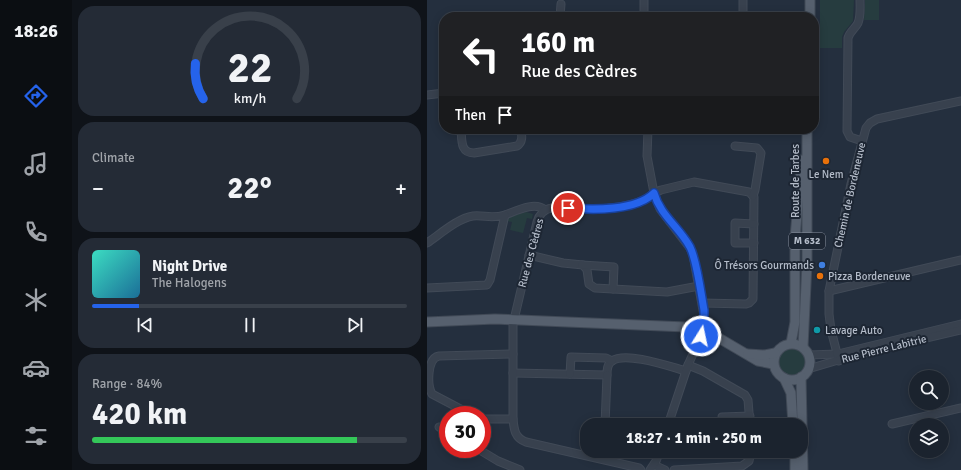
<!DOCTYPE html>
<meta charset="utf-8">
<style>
:root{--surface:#1b232e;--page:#242b36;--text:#f1f3f6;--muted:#a0a4aa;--line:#39404a;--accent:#2563eb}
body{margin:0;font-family:Signika,sans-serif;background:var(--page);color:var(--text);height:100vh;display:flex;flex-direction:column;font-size:15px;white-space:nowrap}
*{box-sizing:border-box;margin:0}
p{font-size:13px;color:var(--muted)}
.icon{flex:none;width:22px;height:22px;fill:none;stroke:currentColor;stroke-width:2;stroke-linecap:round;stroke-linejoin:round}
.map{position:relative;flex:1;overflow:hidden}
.side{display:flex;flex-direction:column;gap:6px;padding:6px;background:#0f1319;width:355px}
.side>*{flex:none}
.hud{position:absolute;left:12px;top:12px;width:380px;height:122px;border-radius:16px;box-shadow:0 2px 10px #0003,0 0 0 1px var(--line);background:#202124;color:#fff;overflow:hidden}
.fabs{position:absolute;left:482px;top:370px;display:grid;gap:8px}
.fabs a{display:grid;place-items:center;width:40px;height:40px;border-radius:50%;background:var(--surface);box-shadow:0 2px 10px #0003,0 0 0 1px var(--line);font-size:20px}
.speed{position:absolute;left:12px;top:406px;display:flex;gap:8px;font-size:20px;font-weight:700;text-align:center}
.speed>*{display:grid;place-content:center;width:52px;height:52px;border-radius:50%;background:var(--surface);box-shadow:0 2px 10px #0003,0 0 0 1px var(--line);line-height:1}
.speed .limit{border:6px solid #d22;background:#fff;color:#111}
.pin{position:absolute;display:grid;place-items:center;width:34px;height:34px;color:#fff;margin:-17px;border:2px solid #fff;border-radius:50%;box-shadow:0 1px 4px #0007}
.me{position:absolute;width:44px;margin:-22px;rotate:10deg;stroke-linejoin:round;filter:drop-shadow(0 0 3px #0008)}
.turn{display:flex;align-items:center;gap:14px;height:84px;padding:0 16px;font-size:18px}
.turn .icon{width:52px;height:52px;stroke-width:2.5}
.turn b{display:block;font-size:28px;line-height:34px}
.then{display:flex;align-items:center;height:38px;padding:0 16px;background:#0003;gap:8px;font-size:15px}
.big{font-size:30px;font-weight:700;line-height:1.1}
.side .card{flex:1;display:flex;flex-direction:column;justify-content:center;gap:6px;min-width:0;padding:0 14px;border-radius:16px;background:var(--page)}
.side .dial{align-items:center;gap:0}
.dial svg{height:104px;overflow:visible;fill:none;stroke:var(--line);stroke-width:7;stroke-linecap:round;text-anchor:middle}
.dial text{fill:var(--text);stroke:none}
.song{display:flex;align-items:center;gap:12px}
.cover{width:48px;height:48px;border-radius:6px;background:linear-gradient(135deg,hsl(170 70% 55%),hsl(200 70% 35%))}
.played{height:4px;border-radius:2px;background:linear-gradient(90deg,var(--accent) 15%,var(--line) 15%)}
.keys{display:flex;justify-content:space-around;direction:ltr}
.heat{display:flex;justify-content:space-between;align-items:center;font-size:22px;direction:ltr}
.charge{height:6px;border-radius:3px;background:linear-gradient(90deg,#34c759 84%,var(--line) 0)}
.trip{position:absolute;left:153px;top:418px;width:228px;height:40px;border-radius:16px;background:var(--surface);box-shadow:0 2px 10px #0003,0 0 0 1px var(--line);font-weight:700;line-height:40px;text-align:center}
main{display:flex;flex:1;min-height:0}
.dock{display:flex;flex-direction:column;width:72px;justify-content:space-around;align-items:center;background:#0b0e12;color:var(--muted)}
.dock .icon{width:28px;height:28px}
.dock .active{color:var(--accent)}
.dock b{font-size:18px;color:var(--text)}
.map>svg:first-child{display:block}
.green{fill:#263c3f}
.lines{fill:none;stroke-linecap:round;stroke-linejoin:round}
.minor-casing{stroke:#414a57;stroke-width:9}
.major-casing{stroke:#414a57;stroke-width:11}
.minor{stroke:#38414e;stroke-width:7}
.major{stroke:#56606e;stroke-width:9}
.route-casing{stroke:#184099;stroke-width:10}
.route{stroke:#2563eb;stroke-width:7}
.food-dot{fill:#e8710a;stroke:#1d2633;stroke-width:1.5}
.shop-dot{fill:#3f7fe0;stroke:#1d2633;stroke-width:1.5}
.culture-dot{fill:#0f9aa8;stroke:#1d2633;stroke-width:1.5}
.labels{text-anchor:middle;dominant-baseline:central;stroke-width:4;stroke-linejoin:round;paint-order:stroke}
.shield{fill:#1d2633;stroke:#878f9c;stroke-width:1}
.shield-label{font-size:10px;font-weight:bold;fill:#b4bcc9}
.poi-label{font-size:11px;fill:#b4bcc9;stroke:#1d2633;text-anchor:start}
.street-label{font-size:11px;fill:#b4bcc9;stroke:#1d2633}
</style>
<main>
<nav class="dock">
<b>18:26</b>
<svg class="icon active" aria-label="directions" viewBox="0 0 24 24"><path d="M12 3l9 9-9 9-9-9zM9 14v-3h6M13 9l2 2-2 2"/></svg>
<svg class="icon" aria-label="music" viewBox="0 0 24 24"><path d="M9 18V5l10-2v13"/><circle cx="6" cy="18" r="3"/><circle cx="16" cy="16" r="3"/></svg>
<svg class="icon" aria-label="phone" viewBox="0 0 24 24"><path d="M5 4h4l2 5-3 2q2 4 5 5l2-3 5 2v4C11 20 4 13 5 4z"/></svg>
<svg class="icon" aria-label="climate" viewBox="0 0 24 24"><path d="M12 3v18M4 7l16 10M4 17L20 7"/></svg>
<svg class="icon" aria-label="car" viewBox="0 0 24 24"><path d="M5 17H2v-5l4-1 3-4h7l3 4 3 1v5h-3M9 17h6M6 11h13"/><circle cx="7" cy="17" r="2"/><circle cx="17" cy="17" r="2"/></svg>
<svg class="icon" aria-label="filters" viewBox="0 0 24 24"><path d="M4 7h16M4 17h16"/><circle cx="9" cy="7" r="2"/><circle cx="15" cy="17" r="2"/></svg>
</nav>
<section class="side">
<div class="card dial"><svg viewBox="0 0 100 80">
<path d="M14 69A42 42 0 1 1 86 69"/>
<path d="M14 69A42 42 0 0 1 8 42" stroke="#2563eb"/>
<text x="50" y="56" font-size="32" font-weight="700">22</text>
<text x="50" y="72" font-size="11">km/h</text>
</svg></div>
<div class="card"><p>Climate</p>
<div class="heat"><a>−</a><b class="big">22°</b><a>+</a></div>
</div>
<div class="card">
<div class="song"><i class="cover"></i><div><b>Night Drive</b><p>The Halogens</p></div></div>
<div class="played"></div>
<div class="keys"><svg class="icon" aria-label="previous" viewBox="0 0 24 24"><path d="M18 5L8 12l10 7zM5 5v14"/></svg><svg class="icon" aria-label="pause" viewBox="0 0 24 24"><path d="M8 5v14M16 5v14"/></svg><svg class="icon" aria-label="next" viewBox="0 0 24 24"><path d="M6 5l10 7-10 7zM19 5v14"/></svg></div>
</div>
<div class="card"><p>Range · 84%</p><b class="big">420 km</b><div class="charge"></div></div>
</section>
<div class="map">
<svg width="534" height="470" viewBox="0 0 534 470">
<rect width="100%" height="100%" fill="#242f3e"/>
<g class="green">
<path d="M393,0h34l-1,21 -9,11 -2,5v11h-22z"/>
<path d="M438,0h14v20h-15z"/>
<path d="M99,212l7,2 -1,5 -5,-1 -4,15 -13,-3 2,-8 -5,-1c4,-7 13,-7 19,-9z"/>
<circle cx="364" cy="361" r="15"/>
</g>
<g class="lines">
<defs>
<g id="minor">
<path d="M433,0c0,7 1,16 -2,23 -3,6 -8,8 -10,15l-1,93 3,6 12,4"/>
<path d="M133,17l1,-13"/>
<path d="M217,17v-17"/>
<path d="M316,17v-17"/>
<path d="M0,95l17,-2"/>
<path d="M34,129c1,11 -1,24 13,24l43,-7c6,-4 5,-10 4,-17"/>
<path d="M221,129l-1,27 7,37 7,-3 33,-8 55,10 5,5 -1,102 -4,4 -3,1 -43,-1"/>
<path d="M308,146l22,2 4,5 -6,37 -2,6"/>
<path d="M78,215c11,-4 30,-14 40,-5"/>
<path d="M0,243c12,-8 31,-25 46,-27 12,-1 18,3 32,-1l-15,65 -3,5 -60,3"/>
<path d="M327,243h-19v-20l19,1"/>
<path d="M102,255l34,8 20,2 4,5 2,14 6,4 72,4 32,-6"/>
<path d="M155,265l32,2 -1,22"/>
<path d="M402,291l132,-31"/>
<path d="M382,355l29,-1 123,-30"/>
<path d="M412,361l-8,-31 -2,-16v-23l22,-107 15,-56 4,-5 7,-4 84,-18"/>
<path d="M261,365l15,6 42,24 3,5 2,25"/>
<path d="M381,369l54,-16 99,-23"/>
<path d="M86,373l94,2c0,-5 0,-11 5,-14 14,-10 59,6 74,10"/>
<path d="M143,374l1,-17 35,1 6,3"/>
<path d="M45,415l-40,-21c-5,-9 -5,-36 7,-38l74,-2"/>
<path d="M55,419h31"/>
<path d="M465,424l69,-16"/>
<path d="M178,425l2,-50"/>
<path d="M295,425v-8l28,-1"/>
<path d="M12,427l9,5"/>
<path d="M51,449l20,12 22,9"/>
<path d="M227,465l11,5"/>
<path d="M214,470l-2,-2 -113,-26c-11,-4 -12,-12 -13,-23v-95l24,-102c2,-7 7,-13 15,-14 8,-2 19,0 28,1 20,1 59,-1 74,-16l6,16 30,39 3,7 11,61 -3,9v11l-13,29 -20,60"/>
<path d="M223,470l6,-9 4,-10"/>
<path d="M247,470l68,-4 7,-5 2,-10"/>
</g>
<g id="major">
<path d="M383,17v-17"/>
<path d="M0,322l68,-3 191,8 15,3 11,4 46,27 15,3"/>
<path d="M364,343l4,-21v-85l7,-77"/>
<circle cx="365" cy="362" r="18"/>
<path d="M376,347l4,-84v-134"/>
<path d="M321,354l17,1 10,-2"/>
<path d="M374,377l2,93"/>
<path d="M357,378l7,15 2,32"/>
<path d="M368,451v19"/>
</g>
</defs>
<use href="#minor" class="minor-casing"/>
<use href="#major" class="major-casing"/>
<use href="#minor" class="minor"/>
<use href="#major" class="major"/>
</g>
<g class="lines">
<defs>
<path id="route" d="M141,208c24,2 68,3 86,-15 6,22 25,34 36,54 7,14 11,47 14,63v6l-3,9v11"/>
</defs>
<use href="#route" class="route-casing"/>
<use href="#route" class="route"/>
</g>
<g class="food-dot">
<circle cx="399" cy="161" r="4"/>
<circle cx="393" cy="276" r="4"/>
</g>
<circle class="shop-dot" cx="395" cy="265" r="4"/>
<circle class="culture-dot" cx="390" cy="330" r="4"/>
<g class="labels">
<rect class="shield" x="362" y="233" width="36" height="16" rx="3"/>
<g class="shield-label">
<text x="380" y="241">M 632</text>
</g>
<g class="poi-label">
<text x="399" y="174" text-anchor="middle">Le Nem</text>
<text x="387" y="265" text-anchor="end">Ô Trésors Gourmands</text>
<text x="401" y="276">Pizza Bordeneuve</text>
<text x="398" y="330">Lavage Auto</text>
</g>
<g class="street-label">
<text transform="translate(368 181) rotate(-90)">Route de Tarbes</text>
<text transform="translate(423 195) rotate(-77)">Chemin de Bordeneuve</text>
<text transform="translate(104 253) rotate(-75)">Rue des Cèdres</text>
<text transform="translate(457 349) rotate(-14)">Rue Pierre Labitrie</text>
</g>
</g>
</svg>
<div class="fabs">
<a><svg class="icon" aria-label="search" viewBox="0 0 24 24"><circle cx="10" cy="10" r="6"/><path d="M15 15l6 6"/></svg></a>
<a><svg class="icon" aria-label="layers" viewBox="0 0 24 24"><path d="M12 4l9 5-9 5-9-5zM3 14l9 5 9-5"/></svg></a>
</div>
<div class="speed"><div class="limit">30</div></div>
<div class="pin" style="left:141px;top:208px;background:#d93025"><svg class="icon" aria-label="arrive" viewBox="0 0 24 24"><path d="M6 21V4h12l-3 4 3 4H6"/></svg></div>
<svg class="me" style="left:274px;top:336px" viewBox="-20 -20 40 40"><circle r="17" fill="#2563eb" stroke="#fff" stroke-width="3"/><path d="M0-11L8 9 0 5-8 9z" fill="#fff"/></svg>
<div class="trip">18:27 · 1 min · 250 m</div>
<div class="hud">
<div class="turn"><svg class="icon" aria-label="left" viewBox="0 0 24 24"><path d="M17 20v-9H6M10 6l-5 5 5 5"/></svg><div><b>160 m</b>Rue des Cèdres</div></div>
<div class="then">Then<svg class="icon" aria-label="arrive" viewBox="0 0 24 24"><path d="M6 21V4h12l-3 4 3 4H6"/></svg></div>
</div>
</div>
</main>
